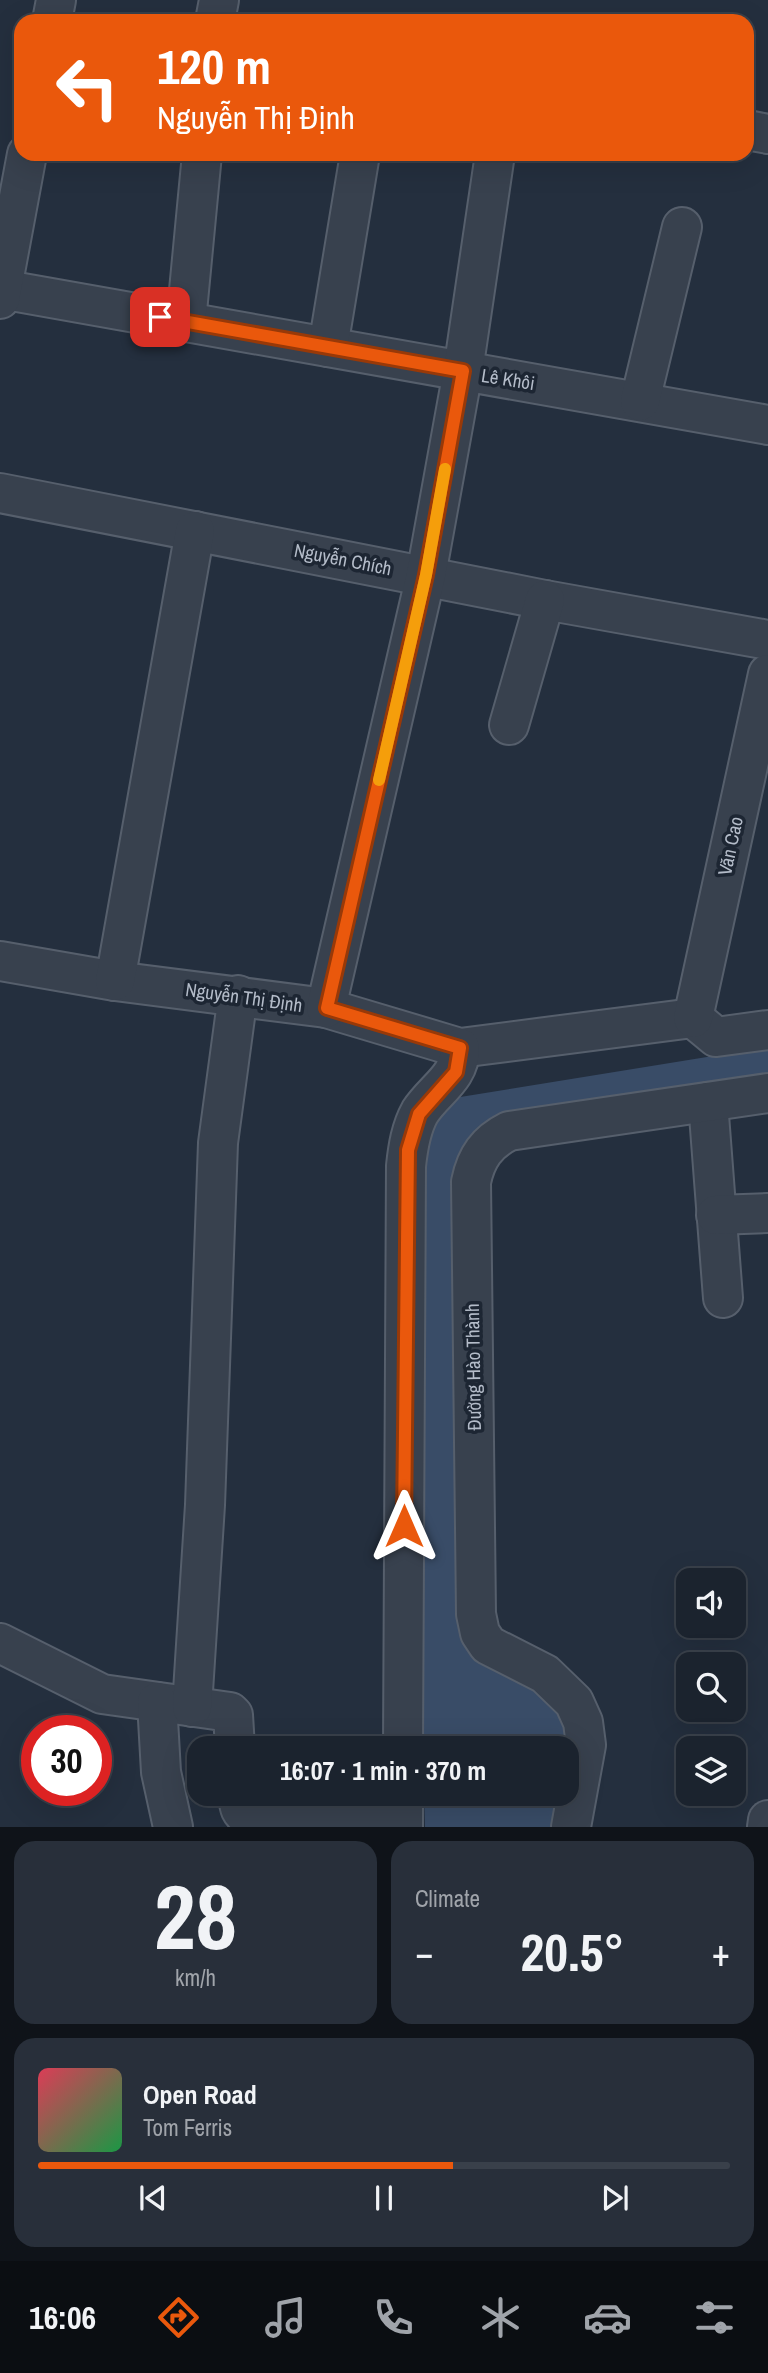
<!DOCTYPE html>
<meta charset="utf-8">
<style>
:root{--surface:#1b232e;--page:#282f3a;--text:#f1f3f6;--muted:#a0a4aa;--line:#39404a;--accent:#ea580c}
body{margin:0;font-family:"Archivo Narrow",sans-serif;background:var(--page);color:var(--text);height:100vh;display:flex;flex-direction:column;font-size:26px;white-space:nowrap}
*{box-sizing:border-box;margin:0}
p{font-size:23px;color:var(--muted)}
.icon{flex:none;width:38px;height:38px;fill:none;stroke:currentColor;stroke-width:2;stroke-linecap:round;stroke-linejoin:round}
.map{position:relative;height:1827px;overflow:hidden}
.side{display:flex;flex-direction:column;gap:14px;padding:14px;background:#0f1319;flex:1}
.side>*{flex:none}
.guide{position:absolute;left:14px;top:14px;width:740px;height:147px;border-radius:21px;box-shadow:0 7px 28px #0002,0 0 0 2px var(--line);background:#ea580c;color:#fff;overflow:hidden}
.tools{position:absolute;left:676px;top:1568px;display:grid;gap:14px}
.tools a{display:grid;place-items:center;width:70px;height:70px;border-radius:14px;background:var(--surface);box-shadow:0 7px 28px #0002,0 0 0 2px var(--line);font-size:35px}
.speed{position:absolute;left:21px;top:1715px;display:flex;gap:14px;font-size:35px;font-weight:700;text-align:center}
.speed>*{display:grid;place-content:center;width:91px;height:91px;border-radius:50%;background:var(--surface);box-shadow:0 7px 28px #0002,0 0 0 2px var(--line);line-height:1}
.speed .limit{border:10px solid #d22;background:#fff;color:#111}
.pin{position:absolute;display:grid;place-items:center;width:60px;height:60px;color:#fff;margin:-30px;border-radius:14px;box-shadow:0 4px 10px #0006}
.me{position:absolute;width:77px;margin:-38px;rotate:0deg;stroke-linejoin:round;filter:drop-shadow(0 0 5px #0008)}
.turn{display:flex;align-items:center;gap:24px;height:147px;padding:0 28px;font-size:32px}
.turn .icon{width:91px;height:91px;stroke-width:2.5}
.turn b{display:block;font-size:49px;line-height:60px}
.big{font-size:52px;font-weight:700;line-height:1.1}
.side .widget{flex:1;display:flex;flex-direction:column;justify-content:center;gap:10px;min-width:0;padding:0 24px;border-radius:21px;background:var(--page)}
.side .dial{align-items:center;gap:0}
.dial b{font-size:91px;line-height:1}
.song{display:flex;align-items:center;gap:21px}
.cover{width:84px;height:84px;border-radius:10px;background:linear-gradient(135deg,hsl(350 70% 55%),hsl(140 70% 35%))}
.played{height:7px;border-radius:4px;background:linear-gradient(90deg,var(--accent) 60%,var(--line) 60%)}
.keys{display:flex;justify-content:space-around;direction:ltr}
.heat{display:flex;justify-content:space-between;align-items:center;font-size:38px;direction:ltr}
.side .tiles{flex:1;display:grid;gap:14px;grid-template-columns:1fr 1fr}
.widget:last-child{grid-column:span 2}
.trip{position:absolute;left:187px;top:1736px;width:392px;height:70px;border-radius:21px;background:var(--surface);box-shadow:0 7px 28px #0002,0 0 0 2px var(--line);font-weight:700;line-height:70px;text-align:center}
.tab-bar{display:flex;height:112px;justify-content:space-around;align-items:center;background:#0b0e12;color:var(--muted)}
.tab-bar .icon{width:49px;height:49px}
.tab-bar .selected{color:var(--accent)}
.tab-bar b{font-size:32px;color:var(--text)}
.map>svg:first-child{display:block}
.water{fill:#394c67}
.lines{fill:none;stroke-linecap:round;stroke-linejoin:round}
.minor-casing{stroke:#565f6c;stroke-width:42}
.minor{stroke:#38414e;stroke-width:38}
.route-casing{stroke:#983908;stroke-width:18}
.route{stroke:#ea580c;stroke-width:12}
.slow{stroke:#f59e0b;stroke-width:12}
.labels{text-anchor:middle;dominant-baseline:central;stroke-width:7;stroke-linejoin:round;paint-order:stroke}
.street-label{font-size:19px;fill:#b4bcc9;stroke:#1d2633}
</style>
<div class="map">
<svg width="768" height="1827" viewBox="0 0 768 1827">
<rect width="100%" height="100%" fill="#242f3e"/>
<g class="water">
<path d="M768,1047v29l-285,56 -3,529c38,22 92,34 87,87h-143l-1,-586 4,-32 27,-32z"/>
<path d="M424,1794h135l-6,33h-128z"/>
</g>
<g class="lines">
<defs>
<g id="minor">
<path d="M52,21l4,-21"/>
<path d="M215,21l4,-21"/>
<path d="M747,130l21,4"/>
<path d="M0,289l768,136"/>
<path d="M0,299l27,-145"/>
<path d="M186,322l16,-168"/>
<path d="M328,347l32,-193"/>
<path d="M640,401l42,-174"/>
<path d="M0,493l545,107 223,40"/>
<path d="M509,725l36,-125"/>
<path d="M0,961l115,20 211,27 134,40 233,-30 23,19 52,-7"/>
<path d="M115,981l80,-450"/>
<path d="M326,1008l100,-433 37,-204 32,-217"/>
<path d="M693,1018l75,-344"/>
<path d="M708,1102l15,196"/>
<path d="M716,1215l52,-2"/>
<path d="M0,1643l102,51 128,18 3,3 2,33"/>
<path d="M157,1702l4,70 12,55"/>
<path d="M192,1707l13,-202 13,-362 20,-148"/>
<path d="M403,1748l3,-582c2,-19 5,-38 14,-54 15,-23 40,-34 40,-64"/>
<path d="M238,1794c1,12 1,19 13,24l152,9"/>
<path d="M403,1827v-33"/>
<path d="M571,1827l15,-82 -3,-23 -9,-20 -29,-28 -57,-29 -8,-12 -4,-19 -5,-432c5,-25 16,-40 38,-51l259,-38"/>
<path d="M767,1827l1,-7"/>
</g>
</defs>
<use href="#minor" class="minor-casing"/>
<use href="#minor" class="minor"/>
</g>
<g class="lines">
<defs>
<path id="route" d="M160,317l303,54 -37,204 -99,433 133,40 -4,24 -37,42 -11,36 -4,376"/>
</defs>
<use href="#route" class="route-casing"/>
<use href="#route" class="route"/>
<path class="slow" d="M379,780l47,-205 19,-106"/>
</g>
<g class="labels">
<g class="street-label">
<text transform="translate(508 379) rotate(9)">Lê Khôi</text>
<text transform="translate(343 559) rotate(11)">Nguyễn Chích</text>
<text transform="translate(730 846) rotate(-78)">Văn Cao</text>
<text transform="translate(244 997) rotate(8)">Nguyễn Thị Định</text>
<text transform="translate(473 1367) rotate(-91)">Đường Hào Thành</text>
</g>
</g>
</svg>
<div class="tools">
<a><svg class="icon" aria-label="sound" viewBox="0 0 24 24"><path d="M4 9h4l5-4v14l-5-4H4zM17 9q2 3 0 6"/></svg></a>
<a><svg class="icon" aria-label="search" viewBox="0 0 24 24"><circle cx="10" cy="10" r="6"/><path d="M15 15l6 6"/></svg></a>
<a><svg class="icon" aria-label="layers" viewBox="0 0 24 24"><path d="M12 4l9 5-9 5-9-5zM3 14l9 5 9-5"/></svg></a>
</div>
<div class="speed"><div class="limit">30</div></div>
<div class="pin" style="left:160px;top:317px;background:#d93025"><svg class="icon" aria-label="arrive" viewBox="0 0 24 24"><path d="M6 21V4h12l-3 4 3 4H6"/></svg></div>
<svg class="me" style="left:404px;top:1526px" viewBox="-20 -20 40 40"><path d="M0-17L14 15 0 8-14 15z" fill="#ea580c" stroke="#fff" stroke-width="4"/></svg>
<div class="trip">16:07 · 1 min · 370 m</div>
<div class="guide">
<div class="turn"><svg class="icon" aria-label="left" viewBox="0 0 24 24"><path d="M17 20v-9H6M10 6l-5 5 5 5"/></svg><div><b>120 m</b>Nguyễn Thị Định</div></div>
</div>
</div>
<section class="side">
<div class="tiles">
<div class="widget dial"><b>28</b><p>km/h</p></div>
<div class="widget"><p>Climate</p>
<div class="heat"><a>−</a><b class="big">20.5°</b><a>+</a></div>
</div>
<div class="widget">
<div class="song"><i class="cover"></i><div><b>Open Road</b><p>Tom Ferris</p></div></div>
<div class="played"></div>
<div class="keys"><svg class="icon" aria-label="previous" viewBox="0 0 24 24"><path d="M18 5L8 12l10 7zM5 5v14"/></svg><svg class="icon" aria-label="pause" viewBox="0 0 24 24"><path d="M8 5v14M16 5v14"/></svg><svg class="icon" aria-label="next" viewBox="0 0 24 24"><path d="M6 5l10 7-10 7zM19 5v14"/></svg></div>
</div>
</div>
</section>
<nav class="tab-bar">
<b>16:06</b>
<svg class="icon selected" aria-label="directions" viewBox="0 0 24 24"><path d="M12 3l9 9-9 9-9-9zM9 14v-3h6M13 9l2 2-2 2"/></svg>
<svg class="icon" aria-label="music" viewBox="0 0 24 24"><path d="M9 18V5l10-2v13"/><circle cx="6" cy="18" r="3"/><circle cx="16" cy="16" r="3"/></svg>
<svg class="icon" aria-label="phone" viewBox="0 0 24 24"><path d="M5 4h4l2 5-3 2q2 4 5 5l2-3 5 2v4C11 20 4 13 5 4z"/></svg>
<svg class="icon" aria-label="climate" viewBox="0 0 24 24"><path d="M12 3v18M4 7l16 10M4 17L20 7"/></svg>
<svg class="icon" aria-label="car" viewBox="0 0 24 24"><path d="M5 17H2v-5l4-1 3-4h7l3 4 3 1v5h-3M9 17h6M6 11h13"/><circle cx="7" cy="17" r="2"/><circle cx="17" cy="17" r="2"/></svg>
<svg class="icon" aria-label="filters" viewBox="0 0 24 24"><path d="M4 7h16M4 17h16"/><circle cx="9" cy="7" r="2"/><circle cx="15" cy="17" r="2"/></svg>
</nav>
